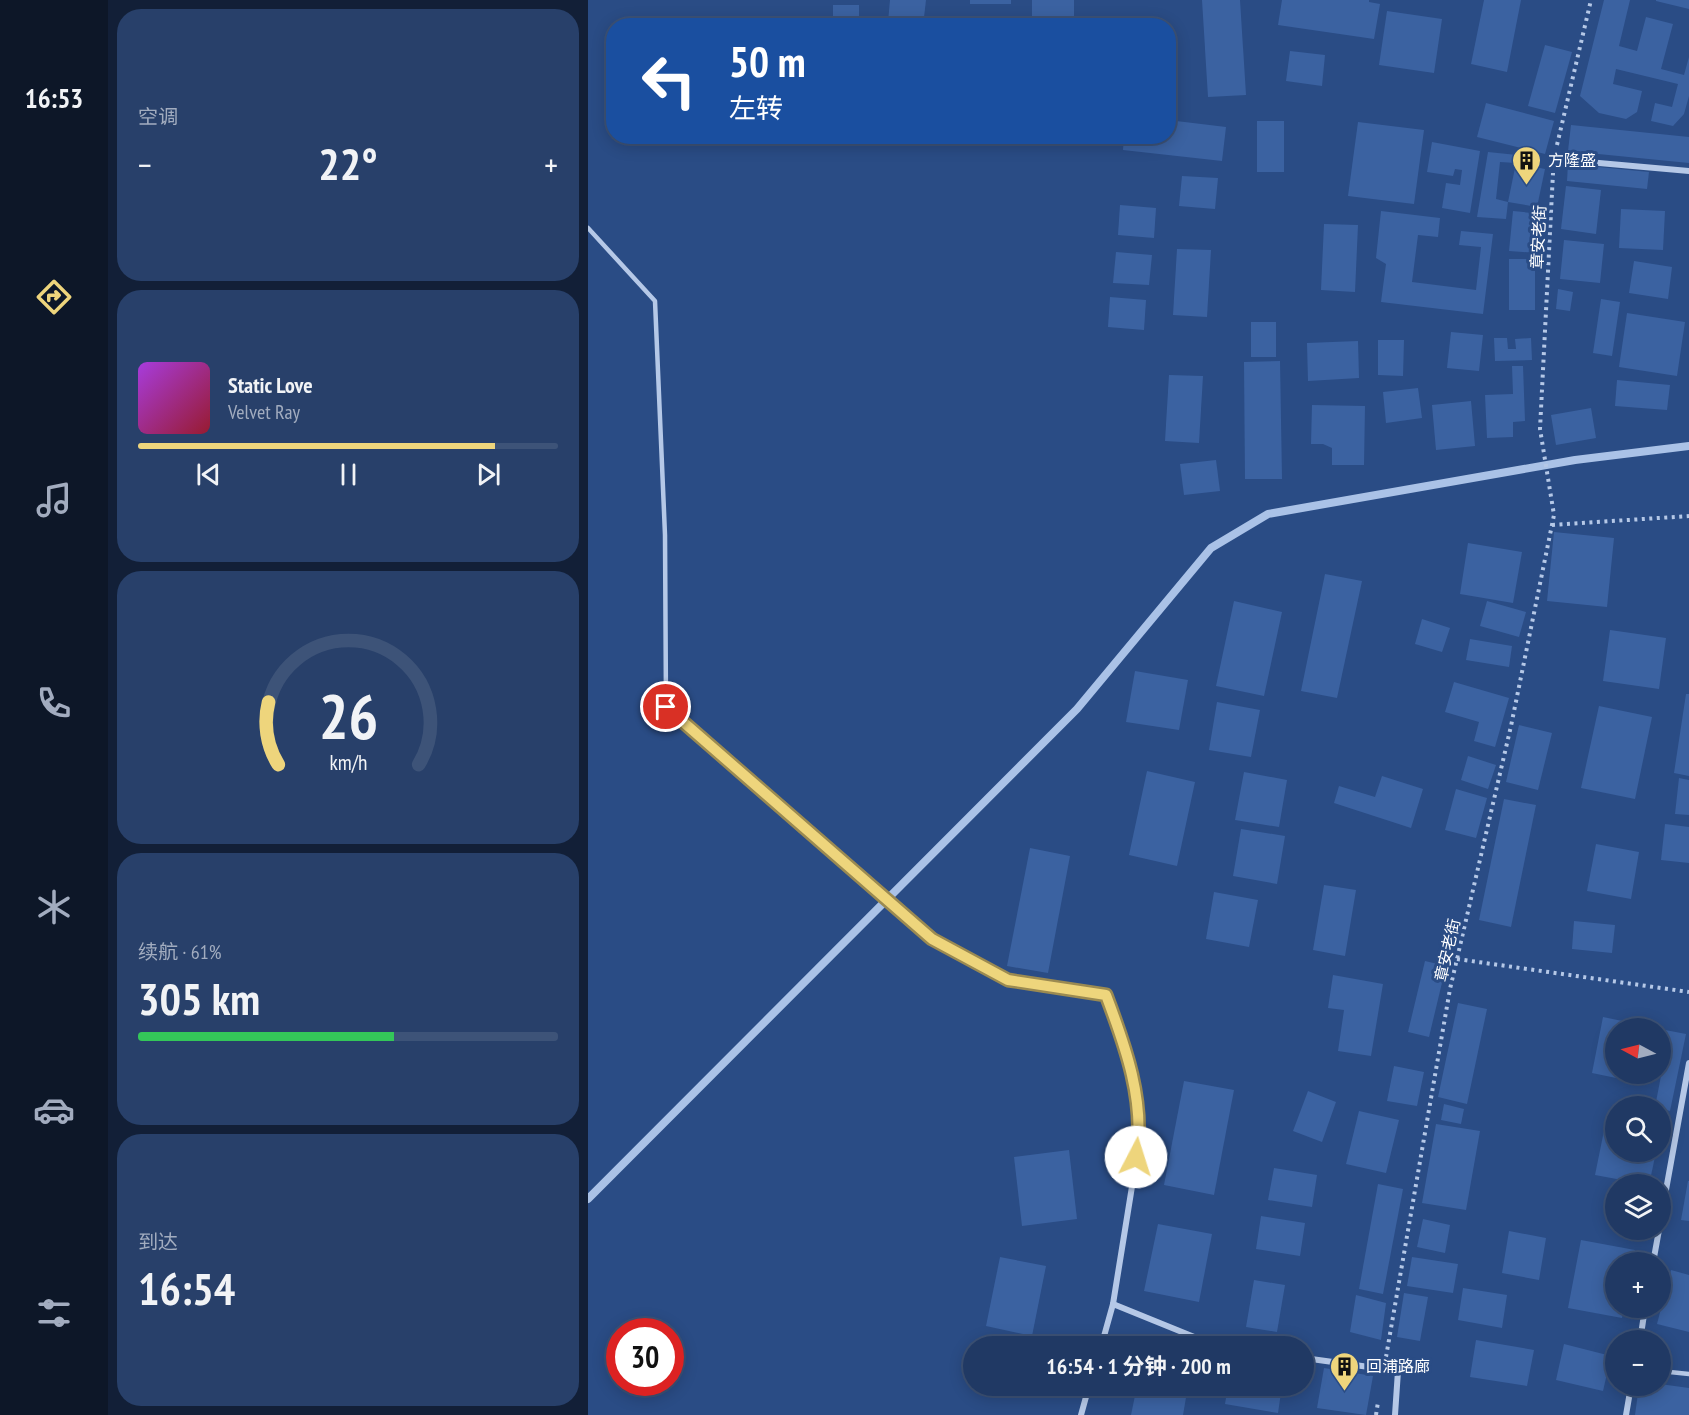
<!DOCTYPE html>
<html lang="zh">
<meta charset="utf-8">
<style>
:root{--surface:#203964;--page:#28406a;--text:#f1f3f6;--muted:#a2acbf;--line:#3d5378;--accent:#eed57c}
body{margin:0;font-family:"PT Sans Narrow","Noto Sans SC",sans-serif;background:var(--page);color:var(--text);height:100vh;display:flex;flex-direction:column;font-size:22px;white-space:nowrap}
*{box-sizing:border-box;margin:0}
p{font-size:20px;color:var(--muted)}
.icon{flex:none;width:33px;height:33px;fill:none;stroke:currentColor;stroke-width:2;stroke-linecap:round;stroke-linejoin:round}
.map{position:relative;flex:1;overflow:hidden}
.panel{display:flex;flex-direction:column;gap:9px;padding:9px;background:#121f37;width:480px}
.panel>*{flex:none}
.top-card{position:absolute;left:18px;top:18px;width:570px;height:126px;border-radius:24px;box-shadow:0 3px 15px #0003,0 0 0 2px var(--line);background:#1a4fa0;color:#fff;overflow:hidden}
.needle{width:39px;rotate:277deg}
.buttons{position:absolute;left:1017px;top:1018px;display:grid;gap:12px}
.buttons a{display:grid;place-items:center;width:66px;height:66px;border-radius:50%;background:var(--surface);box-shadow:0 3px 15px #0003,0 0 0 2px var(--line);font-size:30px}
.speed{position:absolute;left:18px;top:1318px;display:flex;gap:12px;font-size:30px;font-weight:700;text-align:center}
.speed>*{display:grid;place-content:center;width:78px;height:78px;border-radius:50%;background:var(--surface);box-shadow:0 3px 15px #0003,0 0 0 2px var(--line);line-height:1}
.speed .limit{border:9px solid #d22;background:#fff;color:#111}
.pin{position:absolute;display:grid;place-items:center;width:51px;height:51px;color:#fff;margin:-26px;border:3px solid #fff;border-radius:50%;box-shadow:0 2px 6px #0007}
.me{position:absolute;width:66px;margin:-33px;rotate:5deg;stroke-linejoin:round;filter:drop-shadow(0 0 4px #0008)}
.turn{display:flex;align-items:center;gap:21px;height:126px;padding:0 24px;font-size:27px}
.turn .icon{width:78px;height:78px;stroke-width:2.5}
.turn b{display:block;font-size:42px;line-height:51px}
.big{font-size:45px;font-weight:700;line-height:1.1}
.panel .widget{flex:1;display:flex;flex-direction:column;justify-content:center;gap:9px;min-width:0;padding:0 21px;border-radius:24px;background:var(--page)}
.panel .dial{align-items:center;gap:0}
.dial svg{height:156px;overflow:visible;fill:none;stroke:var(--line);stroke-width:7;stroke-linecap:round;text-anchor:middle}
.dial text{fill:var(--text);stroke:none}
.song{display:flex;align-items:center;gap:18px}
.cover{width:72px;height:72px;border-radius:9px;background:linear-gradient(135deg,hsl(280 70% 55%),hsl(350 70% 35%))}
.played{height:6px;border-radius:3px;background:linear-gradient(90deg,var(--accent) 85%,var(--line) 85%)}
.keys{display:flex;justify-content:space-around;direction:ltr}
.heat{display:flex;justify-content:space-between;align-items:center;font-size:33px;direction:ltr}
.charge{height:9px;border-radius:4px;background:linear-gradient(90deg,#34c759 61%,var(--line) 0)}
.trip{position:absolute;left:375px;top:1336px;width:351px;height:60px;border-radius:30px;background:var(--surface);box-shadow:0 3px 15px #0003,0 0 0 2px var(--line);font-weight:700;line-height:60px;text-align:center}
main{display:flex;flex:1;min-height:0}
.tabs{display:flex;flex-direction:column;width:108px;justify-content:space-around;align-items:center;background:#0d1728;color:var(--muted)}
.tabs .icon{width:42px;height:42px}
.tabs .current{color:var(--accent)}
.tabs b{font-size:27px;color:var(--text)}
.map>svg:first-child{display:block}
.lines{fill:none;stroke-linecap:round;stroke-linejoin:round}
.stream{stroke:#aac2e7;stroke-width:8}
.building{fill:#3b62a1}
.path{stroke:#b5c8e7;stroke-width:4;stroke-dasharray:3 4.5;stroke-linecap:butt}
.service{stroke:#b5c8e7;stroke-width:4.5}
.minor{stroke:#b5c8e7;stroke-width:6}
.route-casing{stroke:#9b8a51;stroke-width:15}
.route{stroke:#eed57c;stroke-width:10}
.labels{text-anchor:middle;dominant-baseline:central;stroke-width:6;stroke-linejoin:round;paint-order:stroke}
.poi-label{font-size:16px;fill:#fff;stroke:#2a4c85;text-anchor:start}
.street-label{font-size:16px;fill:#fff;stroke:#2a4c85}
</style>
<main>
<nav class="tabs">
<b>16:53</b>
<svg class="icon current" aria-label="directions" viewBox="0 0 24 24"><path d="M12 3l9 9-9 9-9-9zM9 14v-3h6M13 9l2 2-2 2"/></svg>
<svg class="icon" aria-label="music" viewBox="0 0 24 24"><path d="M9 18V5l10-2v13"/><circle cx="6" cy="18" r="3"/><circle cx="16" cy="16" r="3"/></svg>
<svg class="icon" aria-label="phone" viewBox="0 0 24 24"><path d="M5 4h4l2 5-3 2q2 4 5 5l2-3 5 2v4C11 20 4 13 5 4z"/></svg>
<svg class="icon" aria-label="climate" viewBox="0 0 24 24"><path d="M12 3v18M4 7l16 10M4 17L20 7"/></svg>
<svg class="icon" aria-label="car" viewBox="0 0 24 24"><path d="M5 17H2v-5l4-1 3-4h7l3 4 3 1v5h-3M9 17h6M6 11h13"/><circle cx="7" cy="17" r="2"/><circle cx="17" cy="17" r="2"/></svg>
<svg class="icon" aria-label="filters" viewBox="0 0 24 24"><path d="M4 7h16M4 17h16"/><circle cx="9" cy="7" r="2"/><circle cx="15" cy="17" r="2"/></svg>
</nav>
<section class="panel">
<div class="widget"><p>空调</p>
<div class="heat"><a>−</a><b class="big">22°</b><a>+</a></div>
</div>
<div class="widget">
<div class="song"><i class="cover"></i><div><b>Static Love</b><p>Velvet Ray</p></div></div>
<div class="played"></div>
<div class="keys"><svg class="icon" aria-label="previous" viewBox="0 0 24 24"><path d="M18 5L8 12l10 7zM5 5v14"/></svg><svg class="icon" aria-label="pause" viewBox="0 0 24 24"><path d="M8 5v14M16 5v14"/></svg><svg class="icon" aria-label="next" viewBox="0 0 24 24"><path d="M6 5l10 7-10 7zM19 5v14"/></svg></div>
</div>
<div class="widget dial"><svg viewBox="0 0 100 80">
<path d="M14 69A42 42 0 1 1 86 69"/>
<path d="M14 69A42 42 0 0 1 9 37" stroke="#eed57c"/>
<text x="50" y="56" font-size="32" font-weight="700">26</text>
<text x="50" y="72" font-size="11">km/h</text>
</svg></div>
<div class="widget"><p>续航 · 61%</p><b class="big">305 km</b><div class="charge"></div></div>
<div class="widget"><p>到达</p><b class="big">16:54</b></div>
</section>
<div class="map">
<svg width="1101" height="1415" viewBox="0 0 1101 1415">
<rect width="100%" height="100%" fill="#2a4c85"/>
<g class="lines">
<path class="stream" d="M0,1199l489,-490 134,-161 57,-34 307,-54 114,-14"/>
</g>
<g class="building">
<path d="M302,0h36l-3,26 -35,-4z"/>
<rect x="382" y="0" width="41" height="4"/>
<rect x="444" y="0" width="42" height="26"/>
<path d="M614,0h38l6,95 -38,2z"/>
<path d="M694,0h87v2l11,2 -6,35 -96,-14z"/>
<path d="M896,0h37l-14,72 -36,-8z"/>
<path d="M1016,0h26l-11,46 18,5 9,-34 27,7 -12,45 23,6 5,-18v39l-5,18 -11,12 -22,-5 4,-18 17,4 6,-23 -62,-15 -3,15 29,7 -5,21 -11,7 -27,-6 -19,-17z"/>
<path d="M1068,0h33v9l-33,-8z"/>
<rect x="245" y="5" width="26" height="21"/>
<path d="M799,11l55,8 -8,54 -55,-8z"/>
<path d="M957,45l27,7 -17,61 -27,-7z"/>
<path d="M702,51l35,4 -3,31 -36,-5z"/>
<path d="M898,103l68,18 -9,33 -68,-17z"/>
<path d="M580,120l58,7 -4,34 -99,-11 1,-14h44z"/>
<rect x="669" y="121" width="27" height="51"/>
<path d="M770,122l66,8 -10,74 -66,-8z"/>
<path d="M983,125l118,12v26l-121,-12z"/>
<path d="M844,142l48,9 -10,62 -28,-5 4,-25 14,2 2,-15 -7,-1 -2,7 -26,-4z"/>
<path d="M900,152l29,3 -1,8 -16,-1 -4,37 12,3 -2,17 -29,-2z"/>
<path d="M928,163l29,6 -8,38 -29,-5z"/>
<path d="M980,164l81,8 -2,17 -80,-8z"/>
<path d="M594,176l36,2 -3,31 -36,-3z"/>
<path d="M978,186l35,4 -5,44 -35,-5z"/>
<path d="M532,205l36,3 -2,30 -36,-3z"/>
<path d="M1033,209l44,2 -2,39 -44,-2z"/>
<path d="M793,211l59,7 -2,19 -20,-2 -6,47 64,8 5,-43 -22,-2 2,-14 32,3 -10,80 -102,-12 5,-38 -10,-6z"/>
<path d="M925,211l29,3 -3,39 -30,-2z"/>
<path d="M736,224l34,1 -3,67 -34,-2z"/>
<path d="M976,240l40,4 -4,39 -40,-4z"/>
<path d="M589,249l34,1 -4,67 -34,-2z"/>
<path d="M528,252l36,3 -3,30 -36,-2z"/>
<rect x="921" y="259" width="26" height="51"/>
<path d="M1046,261l38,6 -4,32 -39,-6z"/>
<path d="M970,289l15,3 -3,19 -14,-2z"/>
<path d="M522,297l36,3 -2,30 -36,-3z"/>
<path d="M1013,299l19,3 -8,54 -19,-3z"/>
<path d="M1039,313l58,9 -8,54 -58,-9z"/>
<rect x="663" y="322" width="25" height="35"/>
<path d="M863,332l32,3 -4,36 -32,-3z"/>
<path d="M906,338h13l1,11h8l-1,-10 16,-1 1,22 -37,1z"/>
<path d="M790,340h26l-1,36 -25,-1z"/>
<path d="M770,341l1,37 -51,3 -1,-38z"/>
<path d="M692,361l2,118h-37l-1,-117z"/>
<path d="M924,366h11l2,55 -12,1v15l-26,1 -2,-43 28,-1z"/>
<path d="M581,375l34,1 -4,67 -34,-2z"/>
<path d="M1029,380l53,5 -3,25 -52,-4z"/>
<path d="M830,388l4,30 -36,5 -3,-31z"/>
<path d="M883,401l4,45 -39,4 -4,-45z"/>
<path d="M724,405l53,1 -1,59h-32v-17l-9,-4h-12z"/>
<path d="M1003,408l5,30 -40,7 -5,-30z"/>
<path d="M628,460l4,31 -36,4 -4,-31z"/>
<path d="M966,532l60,6 -7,69 -60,-6z"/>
<path d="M880,543l54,9 -9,51 -53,-9z"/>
<path d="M737,574l37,7 -25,117 -36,-7z"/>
<path d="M646,601l48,11 -18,84 -48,-10z"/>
<path d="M899,601l39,11 -7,25 -39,-11z"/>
<path d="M834,619l28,9 -8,24 -27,-8z"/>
<path d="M1022,630l56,8 -7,51 -56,-8z"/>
<path d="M882,639l42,7 -3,21 -43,-7z"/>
<path d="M547,671l53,9 -9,50 -53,-8z"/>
<path d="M866,682l55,16 -14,49 -21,-6 5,-19 -34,-10z"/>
<path d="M1098,694h3v82l-15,-3z"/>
<path d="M629,702l43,8 -9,47 -42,-7z"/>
<path d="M1011,706l53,11 -17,82 -54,-11z"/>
<path d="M931,725l33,8 -14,57 -32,-8z"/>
<path d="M880,756l28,9 -8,24 -27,-9z"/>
<path d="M559,771l48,11 -18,84 -48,-11z"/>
<path d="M656,772l43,8 -8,47 -44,-7z"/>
<path d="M794,776l41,13 -12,39 -77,-25 5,-17 36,11z"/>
<path d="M1091,778l10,2v35l-14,-1z"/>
<path d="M868,789l31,9 -11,40 -31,-8z"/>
<path d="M916,799l32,6 -25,122 -32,-7z"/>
<path d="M1077,824l24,3v36l-28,-3z"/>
<path d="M653,829l44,7 -8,48 -44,-8z"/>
<path d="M1008,844l43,8 -8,47 -44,-8z"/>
<path d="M442,848l40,8 -22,117 -41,-7z"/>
<path d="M736,885l32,5 -11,66 -32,-6z"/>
<path d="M626,892l44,8 -9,47 -43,-8z"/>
<path d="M986,921l41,4 -3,28 -40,-4z"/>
<path d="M837,961l21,5 -17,71 -21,-5z"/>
<path d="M745,975l50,9 -12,72 -33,-5 6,-41 -16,-2z"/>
<path d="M870,1003l29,6 -20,95 -29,-7z"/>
<path d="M1015,1017l53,11 -40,1v45h6l-1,5 -29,-6z"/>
<path d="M1072,1029l26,5 -16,77 -15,-4 10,-52 -5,-1z"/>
<path d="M806,1066l30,6 -7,34 -30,-5z"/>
<path d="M596,1081l50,9 -20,105 -50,-10z"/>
<path d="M720,1091l28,11 -14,40 -29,-11z"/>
<path d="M856,1104l20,5 -3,15 -20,-4z"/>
<path d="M771,1111l40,9 -13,53 -40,-9z"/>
<path d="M1020,1111l8,1v40h40l-7,33 -54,-10z"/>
<path d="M848,1124l44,7 -14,79 -44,-7z"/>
<path d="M481,1150l8,69 -55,7 -8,-69z"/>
<path d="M686,1168l43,7 -5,32 -44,-7z"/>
<path d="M1100,1181h1v40l-8,-1z"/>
<path d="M790,1184l25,5 -20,105 -24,-5z"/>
<path d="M673,1216l44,7 -5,33 -44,-7z"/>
<path d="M835,1219l27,6 -5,28 -28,-6z"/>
<path d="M570,1224l54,10 -13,68 -55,-11z"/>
<path d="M921,1231l37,7 -7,42 -37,-7z"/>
<path d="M993,1240l54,10 -2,13h-17v45h8l-2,10 -54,-10z"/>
<path d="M412,1257l46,9 -14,70 -46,-10z"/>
<path d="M824,1257l46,7 -5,29 -46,-7z"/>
<path d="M1083,1270l18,5v57l-32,-8z"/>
<path d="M666,1280l31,5 -8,47 -31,-5z"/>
<path d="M875,1288l44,7 -5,33 -44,-8z"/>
<path d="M816,1293l24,4 -8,44 -23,-4z"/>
<path d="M768,1295l30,8 -5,37 -31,-8z"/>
<path d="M558,1337l49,9v1h-51z"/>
<path d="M888,1340l58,10 -7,36 -57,-9z"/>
<path d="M976,1344l47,12 -8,35 -47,-11z"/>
<path d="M736,1368l49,8 -7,39 -49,-7z"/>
<path d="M1072,1384l29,4v27h-54l4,-29h21z"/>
<path d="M549,1386h51l-5,29h-52z"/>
<path d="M640,1386h54l-4,27 -53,-9z"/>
</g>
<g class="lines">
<g class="path">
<path d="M969,145l34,-145"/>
<path d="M964,525l137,-9"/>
<path d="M869,959l232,33"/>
<path d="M798,1357l64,-368 61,-263 43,-211 -14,-86 13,-256"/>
<path d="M788,1415l2,-13"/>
</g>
<g class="service">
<path d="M0,228l67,73 10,234 1,172 266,232"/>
<path d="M1072,1371l29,3"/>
</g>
<g class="minor">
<path d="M966,159l135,12"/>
<path d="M344,939l76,41 98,15 17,46 12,52 5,44 -27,167 -12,43"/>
<path d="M1072,1223l29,-160"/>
<path d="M1065,1263l6,-33"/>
<path d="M525,1304l101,41 11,2"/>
<path d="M1052,1341l5,-33"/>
<path d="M716,1358l94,13 -3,44"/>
<path d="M493,1415l8,-29"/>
<path d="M1038,1415l5,-29"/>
</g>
</g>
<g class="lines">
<defs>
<path id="route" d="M78,707l266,232 76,41 98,15c19,50 40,108 30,162"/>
</defs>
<use href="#route" class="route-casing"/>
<use href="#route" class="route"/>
</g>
<defs>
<symbol id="building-pin" viewBox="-11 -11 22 30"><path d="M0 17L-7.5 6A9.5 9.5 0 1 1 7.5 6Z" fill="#eed57c" stroke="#2a4c85"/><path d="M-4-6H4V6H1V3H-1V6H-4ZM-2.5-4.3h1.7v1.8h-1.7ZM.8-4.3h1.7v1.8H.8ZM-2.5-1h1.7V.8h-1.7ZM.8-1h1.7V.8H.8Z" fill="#111"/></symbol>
</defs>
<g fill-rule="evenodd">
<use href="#building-pin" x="922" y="144" width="33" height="45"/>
<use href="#building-pin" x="740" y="1350" width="33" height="45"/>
</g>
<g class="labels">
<g class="poi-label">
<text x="960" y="160">方隆盛</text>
<text x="778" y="1366">回浦路廊</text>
</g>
<g class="street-label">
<text transform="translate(950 237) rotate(-87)">章安老街</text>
<text transform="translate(859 950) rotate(-77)">章安老街</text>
</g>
</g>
</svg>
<div class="buttons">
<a><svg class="needle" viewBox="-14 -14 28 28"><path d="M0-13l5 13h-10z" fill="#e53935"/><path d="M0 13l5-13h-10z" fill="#a2acbf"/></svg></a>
<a><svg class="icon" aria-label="search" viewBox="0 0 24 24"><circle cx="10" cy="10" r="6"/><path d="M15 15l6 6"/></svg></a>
<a><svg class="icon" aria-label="layers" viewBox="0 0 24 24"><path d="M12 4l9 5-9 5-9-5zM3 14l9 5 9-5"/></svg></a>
<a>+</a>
<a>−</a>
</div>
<div class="speed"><div class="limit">30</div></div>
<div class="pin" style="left:78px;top:707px;background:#d93025"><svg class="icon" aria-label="arrive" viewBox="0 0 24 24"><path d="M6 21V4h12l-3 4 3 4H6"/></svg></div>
<svg class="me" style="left:548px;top:1157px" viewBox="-20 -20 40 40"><circle r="19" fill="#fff"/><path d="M0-13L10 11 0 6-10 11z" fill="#eed57c"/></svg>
<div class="trip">16:54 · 1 分钟 · 200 m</div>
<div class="top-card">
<div class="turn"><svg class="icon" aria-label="left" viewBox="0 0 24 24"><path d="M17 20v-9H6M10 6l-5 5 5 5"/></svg><div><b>50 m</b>左转</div></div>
</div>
</div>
</main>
